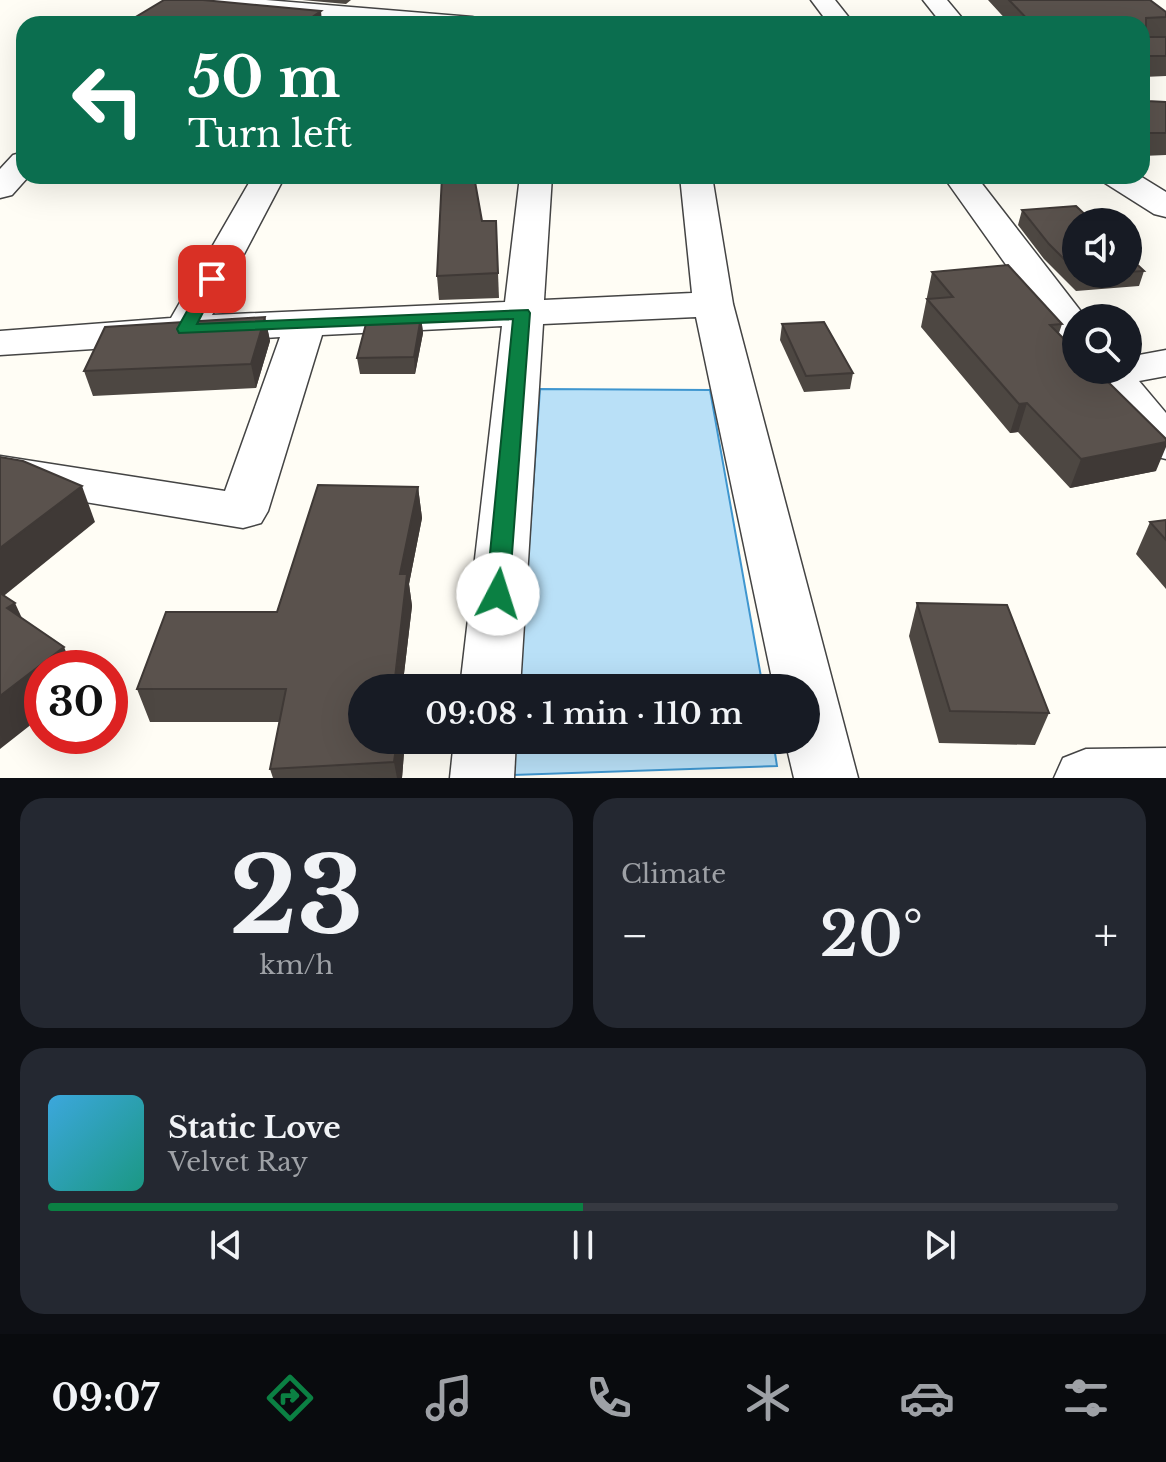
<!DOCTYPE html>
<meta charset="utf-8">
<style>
:root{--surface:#171b24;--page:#242831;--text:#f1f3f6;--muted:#9ea1a6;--line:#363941;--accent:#0b8043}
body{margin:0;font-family:"Libre Baskerville",serif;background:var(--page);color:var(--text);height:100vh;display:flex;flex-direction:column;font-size:30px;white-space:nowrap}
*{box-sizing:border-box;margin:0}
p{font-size:26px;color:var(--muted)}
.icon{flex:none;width:44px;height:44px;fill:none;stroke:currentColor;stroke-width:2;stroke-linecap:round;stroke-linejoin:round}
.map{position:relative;height:778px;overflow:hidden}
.details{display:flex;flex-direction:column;gap:20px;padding:20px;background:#0d0f14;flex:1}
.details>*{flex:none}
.hud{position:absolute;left:16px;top:16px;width:1134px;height:168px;border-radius:24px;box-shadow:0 8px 32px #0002;background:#0b6e4f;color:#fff;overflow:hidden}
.controls{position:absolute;left:1062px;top:208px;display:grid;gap:16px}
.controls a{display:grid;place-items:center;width:80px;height:80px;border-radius:50%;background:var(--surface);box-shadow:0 8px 32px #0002;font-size:40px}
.speed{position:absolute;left:24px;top:650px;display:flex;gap:16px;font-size:40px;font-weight:700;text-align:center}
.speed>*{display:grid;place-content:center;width:104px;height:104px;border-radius:50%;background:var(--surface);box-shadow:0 8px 32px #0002;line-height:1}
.speed .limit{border:12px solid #d22;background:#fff;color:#111}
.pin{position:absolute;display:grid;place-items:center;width:68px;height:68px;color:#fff;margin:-34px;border-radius:16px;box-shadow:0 4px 12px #0006}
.me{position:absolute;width:88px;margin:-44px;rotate:5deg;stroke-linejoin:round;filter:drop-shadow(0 0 6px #0008)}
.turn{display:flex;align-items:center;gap:28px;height:168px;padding:0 40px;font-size:36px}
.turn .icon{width:104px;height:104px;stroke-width:2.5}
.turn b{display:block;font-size:56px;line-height:68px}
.big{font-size:60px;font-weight:600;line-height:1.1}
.details .widget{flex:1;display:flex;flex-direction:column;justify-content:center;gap:12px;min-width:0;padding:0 28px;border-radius:24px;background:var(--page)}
.details .dial{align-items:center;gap:0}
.dial b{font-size:104px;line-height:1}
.song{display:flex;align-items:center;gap:24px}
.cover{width:96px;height:96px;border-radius:12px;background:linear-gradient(135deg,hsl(200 70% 55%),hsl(170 70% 35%))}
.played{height:8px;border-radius:4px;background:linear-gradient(90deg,var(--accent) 50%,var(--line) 50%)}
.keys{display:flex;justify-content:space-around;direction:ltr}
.heat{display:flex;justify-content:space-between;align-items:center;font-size:44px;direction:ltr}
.details .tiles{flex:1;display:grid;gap:20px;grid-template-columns:1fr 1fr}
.widget:last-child{grid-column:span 2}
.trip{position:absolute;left:348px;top:674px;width:472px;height:80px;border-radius:40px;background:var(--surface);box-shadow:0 8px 32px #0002;font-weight:600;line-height:80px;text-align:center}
.tabs{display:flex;height:128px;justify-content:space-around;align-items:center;background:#090b0e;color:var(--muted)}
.tabs .icon{width:56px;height:56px}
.tabs .selected{color:var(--accent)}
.tabs b{font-size:36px;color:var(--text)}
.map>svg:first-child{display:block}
.water{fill:#b9e0f7;stroke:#3f96cf;stroke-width:2}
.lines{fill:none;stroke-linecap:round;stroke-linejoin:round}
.minor-casing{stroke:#444;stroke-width:3}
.minor{fill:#fff;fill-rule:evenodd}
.wall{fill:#4d4742}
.shaded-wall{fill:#3f3936}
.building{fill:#5a524d;stroke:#3f3936;stroke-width:2}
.route{fill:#0b8043;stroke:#07532c;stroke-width:2}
</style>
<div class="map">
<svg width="1166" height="778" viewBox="0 0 1166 778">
<rect width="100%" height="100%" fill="#fffdf5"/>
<g class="water">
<path d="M540,389l170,1 53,298h-244z"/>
<path d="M515,740h258l4,26 -264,9z"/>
</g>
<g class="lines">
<defs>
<g id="minor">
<path d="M168,0h98l206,17 9,2 3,5h-100l-204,-17 -8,-2z"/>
<path d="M811,0h24l19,24h-25z"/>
<path d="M923,0h24l20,24h-25z"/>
<path d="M24,152v24h5l-17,19 -12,3v-29l13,-14z"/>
<path d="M253,176h32l-73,139 293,-13 15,-126h32l-8,124 148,-7 -12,-117h32l21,128 125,474h-64l-9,-38h21v-52h-32l-78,-371 -153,7 -23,364h-60l42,-362 -180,9 -54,176 -7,12 -18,5 -243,-40v-32l225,35 55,-154 -280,18v-24l171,-13z"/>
<path d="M943,176h33l110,142h-10v27l-15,-3z"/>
<path d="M1101,176h39l26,16v25l-12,-3 -49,-31z"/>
<path d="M1166,350v26l-27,5 27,32v46l-17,-4 -63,-85h42v-13z"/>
<path d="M454,740h62l-2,38h-64z"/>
<path d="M1166,748v30h-112l9,-20 23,-9z"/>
</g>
</defs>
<use href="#minor" class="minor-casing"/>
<use href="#minor" class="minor"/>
</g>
<g class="wall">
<path d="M302,0h49l-5,4z"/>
<path d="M988,0h162l16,12v24l-20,1h20v39l-23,1 4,24 19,1v53l-24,1v-132h-132z"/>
<path d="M1022,210l54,12v52h52v-18l16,15 -5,15 -63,5 -32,-32 -26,-34z"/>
<path d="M482,221h14l3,77 -60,2 -2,-24z"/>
<path d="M932,272l130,52 -3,9 97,138 -86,17 -52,-56 -8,1 -89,-106z"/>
<path d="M265,317l5,24 -14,47 -163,8 -9,-25z"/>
<path d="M421,317l2,16 -8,41h-55l-3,-16z"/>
<path d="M782,324l71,49 -3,16 -46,3 -24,-52z"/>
<path d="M418,487l4,31 -13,66 3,22 -9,76 -41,58h43l-3,38h-129l-3,-9 9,-47h-129l-13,-33 140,-77z"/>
<path d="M1166,520v69l-30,-35 14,-32z"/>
<path d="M917,603l132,110 -14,32 -96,-2 -30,-107z"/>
</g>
<g class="shaded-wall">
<path d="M321,11l1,11 -3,2h-17z"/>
<path d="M265,317l5,24 -14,47 -5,-24z"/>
<path d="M421,317l2,16 -8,41 -1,-17z"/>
<path d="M1027,403l-9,29 -8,1 9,-29z"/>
<path d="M1166,442v5l-10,24 -86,17 11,-29z"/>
<path d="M82,486l13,36 -95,77v-51z"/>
<path d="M418,487l4,31 -13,66 3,22 -9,76 1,6h-8l-1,-10 5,-104z"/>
<path d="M15,603l17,37 -25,-32z"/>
<path d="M64,647l9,21h-31v48l-42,33v-53z"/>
<path d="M397,740h8l-3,38h-5l-3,-16z"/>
</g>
<g class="building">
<path d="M164,0h39l118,11 -19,13h-178z"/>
<path d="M1009,0h141l16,12v5l-20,1v19h20v19h-24v-32h-110z"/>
<path d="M1142,76l5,3v22l19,1v31h-24z"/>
<path d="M442,176h32l8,45h14l2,52 -61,3z"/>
<path d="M1076,206l17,16h-17v49l-27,-27 -27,-34z"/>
<path d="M1128,256l16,15 -16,1z"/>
<path d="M1008,265l54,59 -12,1 26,26v19h20l70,69v3l-85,17 -54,-56 -8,1 -92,-105 26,-2 -21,-25z"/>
<path d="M265,317l-14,47 -167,7 21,-44z"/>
<path d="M421,317l-7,40 -57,1 10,-38z"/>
<path d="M824,322l29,51 -47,3 -24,-52z"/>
<path d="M0,457l23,4 59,25 -82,62z"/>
<path d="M318,485l100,2 -18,87h7l-12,104h8l-1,10h-40v52h35l-3,22 -124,7 16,-80h-149l29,-77h111z"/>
<path d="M1166,520v20l-16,-18z"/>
<path d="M0,593l15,10 -8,5 57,39 -64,49z"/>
<path d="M917,603l90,2 42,108 -99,-2z"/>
</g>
<path class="route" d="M212,275l8,4 -23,45 331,-14 2,3 -21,281 -3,6 -8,3 -8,-3 -4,-6 27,-275 -334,14 -2,-4 28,-50z"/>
</svg>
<div class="controls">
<a><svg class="icon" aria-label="sound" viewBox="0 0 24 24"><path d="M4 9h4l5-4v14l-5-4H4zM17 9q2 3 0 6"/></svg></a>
<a><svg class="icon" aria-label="search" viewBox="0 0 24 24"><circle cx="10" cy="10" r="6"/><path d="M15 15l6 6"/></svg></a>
</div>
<div class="speed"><div class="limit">30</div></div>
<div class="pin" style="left:212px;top:279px;background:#d93025"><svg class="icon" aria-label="arrive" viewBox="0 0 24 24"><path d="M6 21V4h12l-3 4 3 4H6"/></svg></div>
<svg class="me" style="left:498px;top:594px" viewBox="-20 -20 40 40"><circle r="19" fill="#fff"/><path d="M0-13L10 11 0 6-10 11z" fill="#0b8043"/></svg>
<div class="trip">09:08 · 1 min · 110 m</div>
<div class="hud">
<div class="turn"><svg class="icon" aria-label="left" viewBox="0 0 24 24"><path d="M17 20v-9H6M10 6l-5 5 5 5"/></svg><div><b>50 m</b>Turn left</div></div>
</div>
</div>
<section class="details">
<div class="tiles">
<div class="widget dial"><b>23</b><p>km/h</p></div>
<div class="widget"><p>Climate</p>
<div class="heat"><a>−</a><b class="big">20°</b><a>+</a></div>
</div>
<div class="widget">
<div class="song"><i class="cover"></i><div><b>Static Love</b><p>Velvet Ray</p></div></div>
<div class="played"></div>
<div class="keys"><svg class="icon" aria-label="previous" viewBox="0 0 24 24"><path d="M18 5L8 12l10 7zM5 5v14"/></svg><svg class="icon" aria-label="pause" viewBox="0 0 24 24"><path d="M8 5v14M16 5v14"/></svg><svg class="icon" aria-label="next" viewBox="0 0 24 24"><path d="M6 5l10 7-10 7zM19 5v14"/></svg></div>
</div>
</div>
</section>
<nav class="tabs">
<b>09:07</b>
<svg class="icon selected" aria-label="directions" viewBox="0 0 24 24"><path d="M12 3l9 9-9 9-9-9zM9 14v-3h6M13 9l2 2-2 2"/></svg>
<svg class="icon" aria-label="music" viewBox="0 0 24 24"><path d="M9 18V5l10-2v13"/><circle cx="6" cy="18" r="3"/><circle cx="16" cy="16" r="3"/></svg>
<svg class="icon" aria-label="phone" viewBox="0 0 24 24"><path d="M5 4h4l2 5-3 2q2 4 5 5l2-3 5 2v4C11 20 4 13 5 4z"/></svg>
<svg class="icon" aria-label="climate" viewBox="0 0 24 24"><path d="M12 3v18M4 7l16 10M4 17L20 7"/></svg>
<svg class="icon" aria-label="car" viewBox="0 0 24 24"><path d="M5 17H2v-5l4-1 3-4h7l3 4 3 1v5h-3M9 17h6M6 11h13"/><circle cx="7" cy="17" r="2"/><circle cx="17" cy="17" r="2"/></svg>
<svg class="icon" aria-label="filters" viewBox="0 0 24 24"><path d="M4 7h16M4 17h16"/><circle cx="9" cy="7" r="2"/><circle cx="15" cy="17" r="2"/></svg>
</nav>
